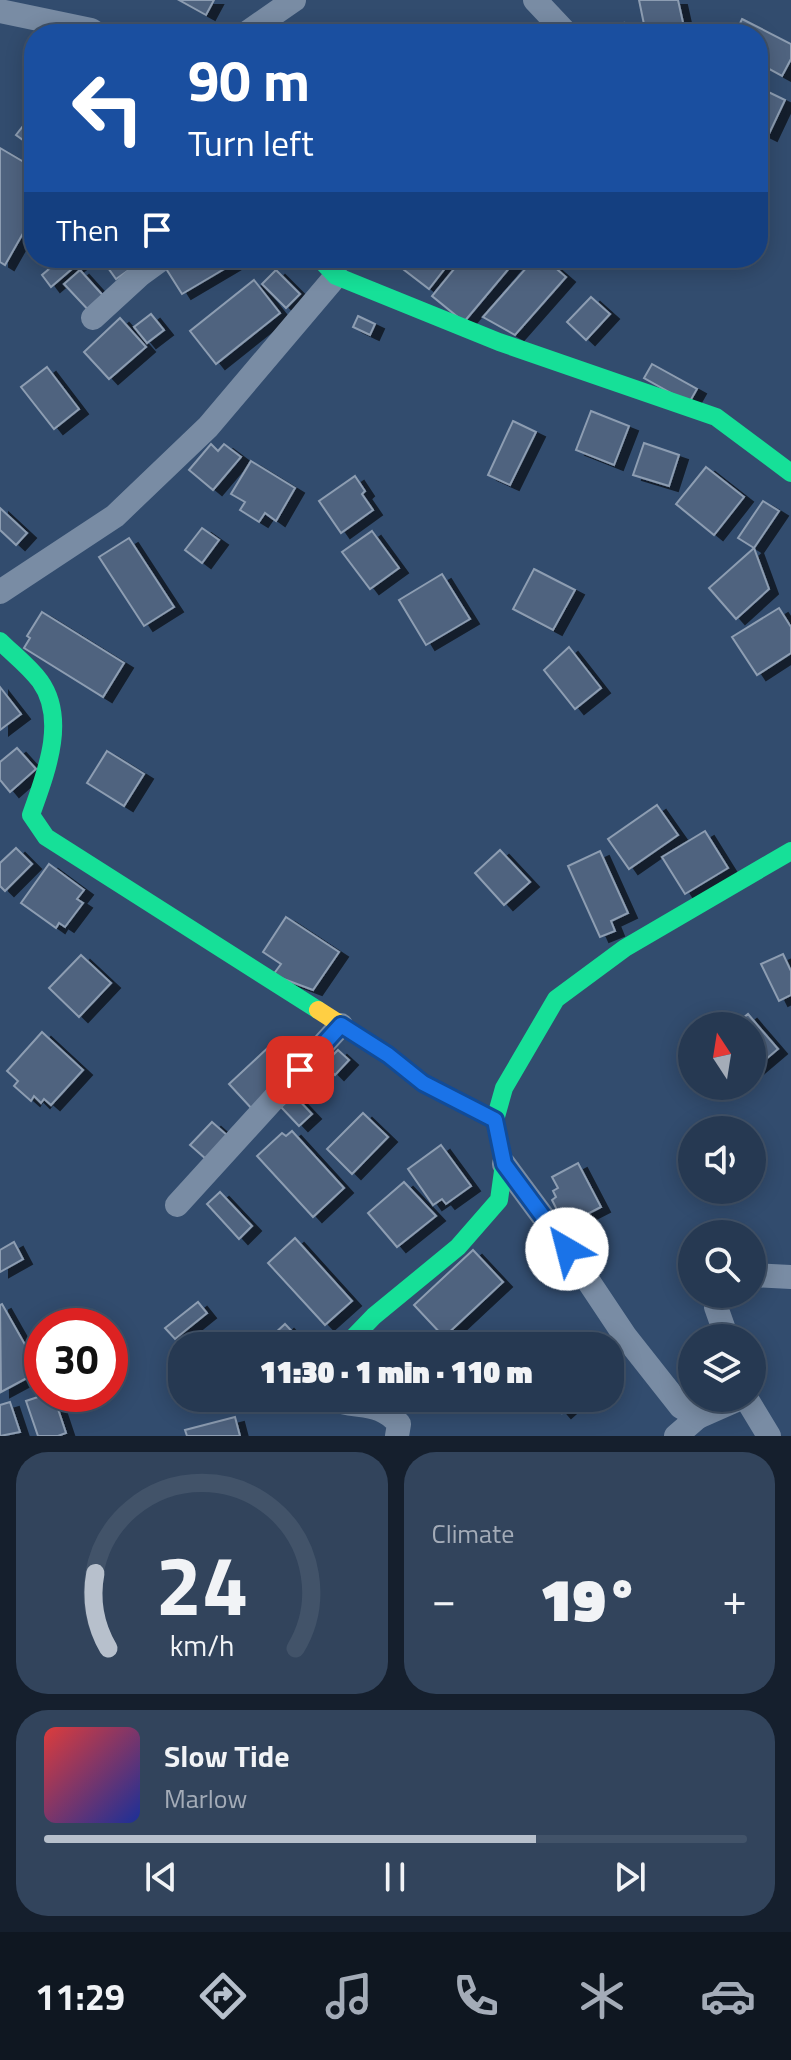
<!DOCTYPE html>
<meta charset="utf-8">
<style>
:root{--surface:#263952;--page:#32445c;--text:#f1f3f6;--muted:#a4acb8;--line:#425369;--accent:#b7c0cc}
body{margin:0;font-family:"Titillium Web",sans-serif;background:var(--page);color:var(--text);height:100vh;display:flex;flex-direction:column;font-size:30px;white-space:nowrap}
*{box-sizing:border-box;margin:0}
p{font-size:26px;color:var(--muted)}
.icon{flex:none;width:44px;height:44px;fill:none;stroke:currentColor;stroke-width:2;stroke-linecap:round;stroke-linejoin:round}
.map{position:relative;height:1436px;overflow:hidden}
.side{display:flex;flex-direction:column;gap:16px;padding:16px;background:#151f2d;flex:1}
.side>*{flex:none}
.banner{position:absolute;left:24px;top:24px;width:744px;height:244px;border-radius:32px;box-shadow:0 4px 20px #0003,0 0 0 2px var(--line);background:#1a4fa0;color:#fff;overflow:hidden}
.needle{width:52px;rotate:348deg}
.buttons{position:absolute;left:678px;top:1012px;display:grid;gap:16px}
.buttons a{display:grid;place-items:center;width:88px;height:88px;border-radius:50%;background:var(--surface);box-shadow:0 4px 20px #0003,0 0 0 2px var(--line);font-size:40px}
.speed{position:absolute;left:24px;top:1308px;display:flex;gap:16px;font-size:40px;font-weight:700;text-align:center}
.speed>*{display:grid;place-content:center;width:104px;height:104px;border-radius:50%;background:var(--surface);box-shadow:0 4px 20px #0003,0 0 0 2px var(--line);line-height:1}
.speed .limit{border:12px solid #d22;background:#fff;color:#111}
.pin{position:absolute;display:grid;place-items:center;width:68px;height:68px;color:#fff;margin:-34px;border-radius:16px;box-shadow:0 4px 12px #0006}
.me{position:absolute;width:88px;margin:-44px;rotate:323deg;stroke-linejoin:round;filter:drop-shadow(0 0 6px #0008)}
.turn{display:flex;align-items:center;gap:28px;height:168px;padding:0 32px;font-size:36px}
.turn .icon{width:104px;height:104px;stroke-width:2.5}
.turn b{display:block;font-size:56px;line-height:68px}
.then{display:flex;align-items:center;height:76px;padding:0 32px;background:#0003;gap:16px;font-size:30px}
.big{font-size:60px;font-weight:800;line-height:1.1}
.side .tile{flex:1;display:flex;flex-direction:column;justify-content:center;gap:12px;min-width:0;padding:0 28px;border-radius:32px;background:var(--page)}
.side .dial{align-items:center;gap:0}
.dial svg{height:208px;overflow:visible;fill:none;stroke:var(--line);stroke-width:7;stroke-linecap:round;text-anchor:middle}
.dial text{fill:var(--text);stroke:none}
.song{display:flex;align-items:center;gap:24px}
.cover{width:96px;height:96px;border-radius:12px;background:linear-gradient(135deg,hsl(0 70% 55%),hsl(230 70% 35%))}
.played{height:8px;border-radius:4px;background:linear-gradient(90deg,var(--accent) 70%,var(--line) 70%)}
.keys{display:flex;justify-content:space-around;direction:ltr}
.heat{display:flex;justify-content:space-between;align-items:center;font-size:44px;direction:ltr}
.side .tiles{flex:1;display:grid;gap:16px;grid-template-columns:1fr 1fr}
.tile:last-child{grid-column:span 2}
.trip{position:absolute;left:168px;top:1332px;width:456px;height:80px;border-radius:32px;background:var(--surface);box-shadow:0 4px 20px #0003,0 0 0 2px var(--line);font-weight:800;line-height:80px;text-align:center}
.tab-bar{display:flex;height:128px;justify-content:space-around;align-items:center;background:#0f1721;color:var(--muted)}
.tab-bar .icon{width:56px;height:56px}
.tab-bar .current{color:var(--accent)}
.tab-bar b{font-size:36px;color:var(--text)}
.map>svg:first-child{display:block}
.building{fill:#4f647f;stroke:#8d9db2;stroke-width:2;filter:url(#shadow)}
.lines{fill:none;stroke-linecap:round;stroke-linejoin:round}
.street{stroke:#798ca4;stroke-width:24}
.fast{stroke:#16e098;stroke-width:18}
.slow{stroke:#ffcf43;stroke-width:18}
.route-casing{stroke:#114b97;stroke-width:20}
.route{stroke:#1a73e8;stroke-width:14}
</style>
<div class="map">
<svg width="791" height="1436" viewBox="0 0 791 1436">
<defs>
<filter id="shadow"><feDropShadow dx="9" dy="5" stdDeviation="0" flood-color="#0009"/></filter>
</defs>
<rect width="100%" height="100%" fill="#324c6e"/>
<g class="building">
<path d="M179,0h35l-8,15z"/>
<path d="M639,0h39l6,27 -38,7z"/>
<path d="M742,19l49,25v15l-9,17 -24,-13v-29h-23z"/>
<path d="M624,23l2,11h-22l-1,-8z"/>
<path d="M758,87l27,13 -17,36 -10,-5z"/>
<path d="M34,112v36l-18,-13z"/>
<path d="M0,148l34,20v46l-29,51 -5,-3z"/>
<path d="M62,258h15l3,4 -29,25 -9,-12z"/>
<path d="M101,258h45l-30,21z"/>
<path d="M180,258h60l1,1 -59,35 -17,-27z"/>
<path d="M405,258h48l-24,31 -30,-23z"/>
<path d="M463,258l53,2 -52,62 -32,-26z"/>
<path d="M535,258h9l22,19 -51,58 -32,-18z"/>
<path d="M80,270l28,31 -15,14 -29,-31z"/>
<path d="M276,270l24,24 -14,14 -24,-24z"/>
<path d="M254,280l26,33 -64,51 -26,-33z"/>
<path d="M591,297l19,17 -24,26 -19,-18z"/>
<path d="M151,314l13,16 -17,13 -13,-16z"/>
<path d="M358,316l17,8 -5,11 -17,-8z"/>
<path d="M120,318l26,29 -37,32 -25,-27z"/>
<path d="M652,364l45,25 -8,14 -45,-25z"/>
<path d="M47,367l32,42 -25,20 -33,-42z"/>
<path d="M591,411l38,15 -15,39 -38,-15z"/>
<path d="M513,421l23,11 -26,53 -22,-10z"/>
<path d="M644,443l35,12 -10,31 -36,-11z"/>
<path d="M211,444l7,7 6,-7 17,13 -28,33 -24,-20z"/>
<path d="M251,461l44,27 -19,33 -11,-8 -6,9 -19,-12 5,-8 -14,-8z"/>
<path d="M706,467l38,30 -30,38 -38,-31z"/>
<path d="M355,476l10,15 -3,3 11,16 -32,23 -22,-32z"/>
<path d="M763,501l16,10 -25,37 -16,-10z"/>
<path d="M0,508l27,25 -11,12 -16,-15z"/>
<path d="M202,528l17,12 -17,23 -17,-13z"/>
<path d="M372,531l27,37 -29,21 -28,-37z"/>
<path d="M129,538l45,69 -30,19 -45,-69z"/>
<path d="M754,548l15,41 -33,30 -27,-31z"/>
<path d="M534,569l41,21 -22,40 -40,-21z"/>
<path d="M442,574l28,45 -44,26 -27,-45z"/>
<path d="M779,608l12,19v26l-34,22 -25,-38z"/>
<path d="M42,612l82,51 -21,34 -79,-49 6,-10 -3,-2z"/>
<path d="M569,647l32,41 -26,21 -31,-39z"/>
<path d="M0,687l21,27 -21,16z"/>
<path d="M17,748l19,21 -26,23 -10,-12v-18z"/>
<path d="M107,751l37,23 -20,32 -37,-23z"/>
<path d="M657,805l21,30 -49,34 -21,-30z"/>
<path d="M705,831l23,37 -43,26 -23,-37z"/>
<path d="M16,848l16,16 -27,27 -5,-5v-23z"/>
<path d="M500,850l30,32 -26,23 -29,-32z"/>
<path d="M600,851l28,62 -17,8 4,10 -15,6 -32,-71z"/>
<path d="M49,864l35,26 -7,9 6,4 -18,24 -6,-4 -3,5 -35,-25z"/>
<path d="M286,917l53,35 -26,38 -40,-15 8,-11 -18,-12z"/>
<path d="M783,954l8,17v24l-12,6 -18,-37z"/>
<path d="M81,955l30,28 -32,34 -30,-29z"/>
<path d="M748,1014l30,35 -26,22v-45h-19z"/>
<path d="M42,1032l41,38 -32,35 -7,-6 -3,4 -7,-7 -3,5 -17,-15 4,-5 -11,-10z"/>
<path d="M272,1044l24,26 -43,40 -24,-26z"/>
<path d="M338,1050l11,10 -14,15 -11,-11z"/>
<path d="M294,1095l18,19 -13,12 -18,-19z"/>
<path d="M363,1113l25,24 -36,37 -25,-25z"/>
<path d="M212,1122l16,14 -22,23 -16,-14z"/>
<path d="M292,1131l52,57 -31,29 -56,-61 25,-23 4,3z"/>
<path d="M441,1145l30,41 -25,18 -4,-5 -9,6 -25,-36z"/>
<path d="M578,1163l23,44 -31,16 -8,-15 -5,2 -5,-10 4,-3 -3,-6 5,-3 -6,-11z"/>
<path d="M404,1182l32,34 -39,31 -29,-34z"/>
<path d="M220,1192l32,34 -13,13 -32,-35z"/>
<path d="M295,1238l57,63 -27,24 -57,-62z"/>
<path d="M14,1242l9,17 -23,13v-22z"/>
<path d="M473,1250l30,32 -59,55 -30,-32z"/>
<path d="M198,1302l9,11 -32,26 -10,-11z"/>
<path d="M2,1304l38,67 -39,21 -1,-87z"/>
<path d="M285,1324l21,22h-45z"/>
<path d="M47,1394h6l13,39 -8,3h-20l-12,-35z"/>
<path d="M549,1398h30l-17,15z"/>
<path d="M10,1402l10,30 -20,4v-31z"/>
<path d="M235,1417l5,19h-53l-2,-6z"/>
</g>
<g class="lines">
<g class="street">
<path d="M535,0l32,34"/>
<path d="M0,11l91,19 6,4"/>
<path d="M245,34l49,-34"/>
<path d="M93,318l48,-44 22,-16"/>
<path d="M0,592l115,-76 93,-89 128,-151"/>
<path d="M504,1164l63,85 58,87 56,71 17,10 43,-19"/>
<path d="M177,1205l164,-180"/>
<path d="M752,1275l39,2"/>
<path d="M719,1294l-3,13 11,31"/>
<path d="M330,1398c27,12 48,1 69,26l-2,12"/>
<path d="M746,1398l23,38"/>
<path d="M676,1436l22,-19"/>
</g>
<g class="fast">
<path d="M319,258l17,18 163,66 217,75 75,56"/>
<path d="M0,641c13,13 29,25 40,40 28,39 5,94 -9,134l15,22 272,173"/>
<path d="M345,1346l29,-30 84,-69 41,-47 5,-36 -9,-44 9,-32 52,-89 69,-51 166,-97"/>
</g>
<path class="slow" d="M318,1010l70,45 35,28 72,37"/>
</g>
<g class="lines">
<defs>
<path id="route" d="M300,1070l41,-45 47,30 35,28 72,37 9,44 63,85"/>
</defs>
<use href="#route" class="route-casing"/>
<use href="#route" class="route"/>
</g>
</svg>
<div class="buttons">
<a><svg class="needle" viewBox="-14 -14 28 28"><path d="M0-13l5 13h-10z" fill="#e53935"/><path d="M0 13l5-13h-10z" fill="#a4acb8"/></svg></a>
<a><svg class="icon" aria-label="sound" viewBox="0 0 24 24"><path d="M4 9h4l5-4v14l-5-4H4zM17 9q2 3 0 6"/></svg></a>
<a><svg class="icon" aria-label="search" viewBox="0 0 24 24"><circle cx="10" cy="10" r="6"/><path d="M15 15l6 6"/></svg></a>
<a><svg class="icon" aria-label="layers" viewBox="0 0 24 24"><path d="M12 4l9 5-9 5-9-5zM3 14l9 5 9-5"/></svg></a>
</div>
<div class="speed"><div class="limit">30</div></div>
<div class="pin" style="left:300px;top:1070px;background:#d93025"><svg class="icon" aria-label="arrive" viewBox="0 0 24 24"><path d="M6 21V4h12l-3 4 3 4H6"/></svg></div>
<svg class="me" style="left:567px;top:1249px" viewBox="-20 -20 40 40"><circle r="19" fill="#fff"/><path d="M0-13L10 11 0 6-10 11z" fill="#1a73e8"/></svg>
<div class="trip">11:30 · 1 min · 110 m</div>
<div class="banner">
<div class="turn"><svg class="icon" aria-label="left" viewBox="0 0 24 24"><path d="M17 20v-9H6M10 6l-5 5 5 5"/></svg><div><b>90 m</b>Turn left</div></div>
<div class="then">Then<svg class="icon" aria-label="arrive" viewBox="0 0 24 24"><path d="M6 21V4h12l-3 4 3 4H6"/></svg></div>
</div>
</div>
<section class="side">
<div class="tiles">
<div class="tile dial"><svg viewBox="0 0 100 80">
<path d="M14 69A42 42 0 1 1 86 69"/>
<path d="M14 69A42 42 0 0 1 9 40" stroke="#b7c0cc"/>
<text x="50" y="56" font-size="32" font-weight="700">24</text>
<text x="50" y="72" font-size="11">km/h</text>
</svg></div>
<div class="tile"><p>Climate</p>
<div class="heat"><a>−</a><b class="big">19°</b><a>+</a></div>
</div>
<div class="tile">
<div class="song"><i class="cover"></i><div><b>Slow Tide</b><p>Marlow</p></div></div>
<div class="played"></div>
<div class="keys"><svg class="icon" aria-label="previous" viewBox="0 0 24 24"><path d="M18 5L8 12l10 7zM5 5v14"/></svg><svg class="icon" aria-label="pause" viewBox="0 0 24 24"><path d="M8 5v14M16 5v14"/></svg><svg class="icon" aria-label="next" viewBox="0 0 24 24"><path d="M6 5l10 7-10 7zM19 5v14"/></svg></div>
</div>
</div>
</section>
<nav class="tab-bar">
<b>11:29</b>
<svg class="icon current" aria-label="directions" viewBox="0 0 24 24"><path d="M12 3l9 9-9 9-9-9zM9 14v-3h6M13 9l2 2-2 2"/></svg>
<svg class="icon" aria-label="music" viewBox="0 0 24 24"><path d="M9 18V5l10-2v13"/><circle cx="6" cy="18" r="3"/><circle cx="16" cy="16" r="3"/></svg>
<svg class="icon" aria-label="phone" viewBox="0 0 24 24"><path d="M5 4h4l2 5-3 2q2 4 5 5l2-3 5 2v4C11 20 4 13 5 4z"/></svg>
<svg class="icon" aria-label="climate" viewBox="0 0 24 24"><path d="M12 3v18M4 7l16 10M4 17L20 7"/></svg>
<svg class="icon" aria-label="car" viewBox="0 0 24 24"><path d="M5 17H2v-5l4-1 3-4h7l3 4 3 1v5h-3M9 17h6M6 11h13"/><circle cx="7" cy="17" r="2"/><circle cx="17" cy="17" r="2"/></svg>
</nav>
